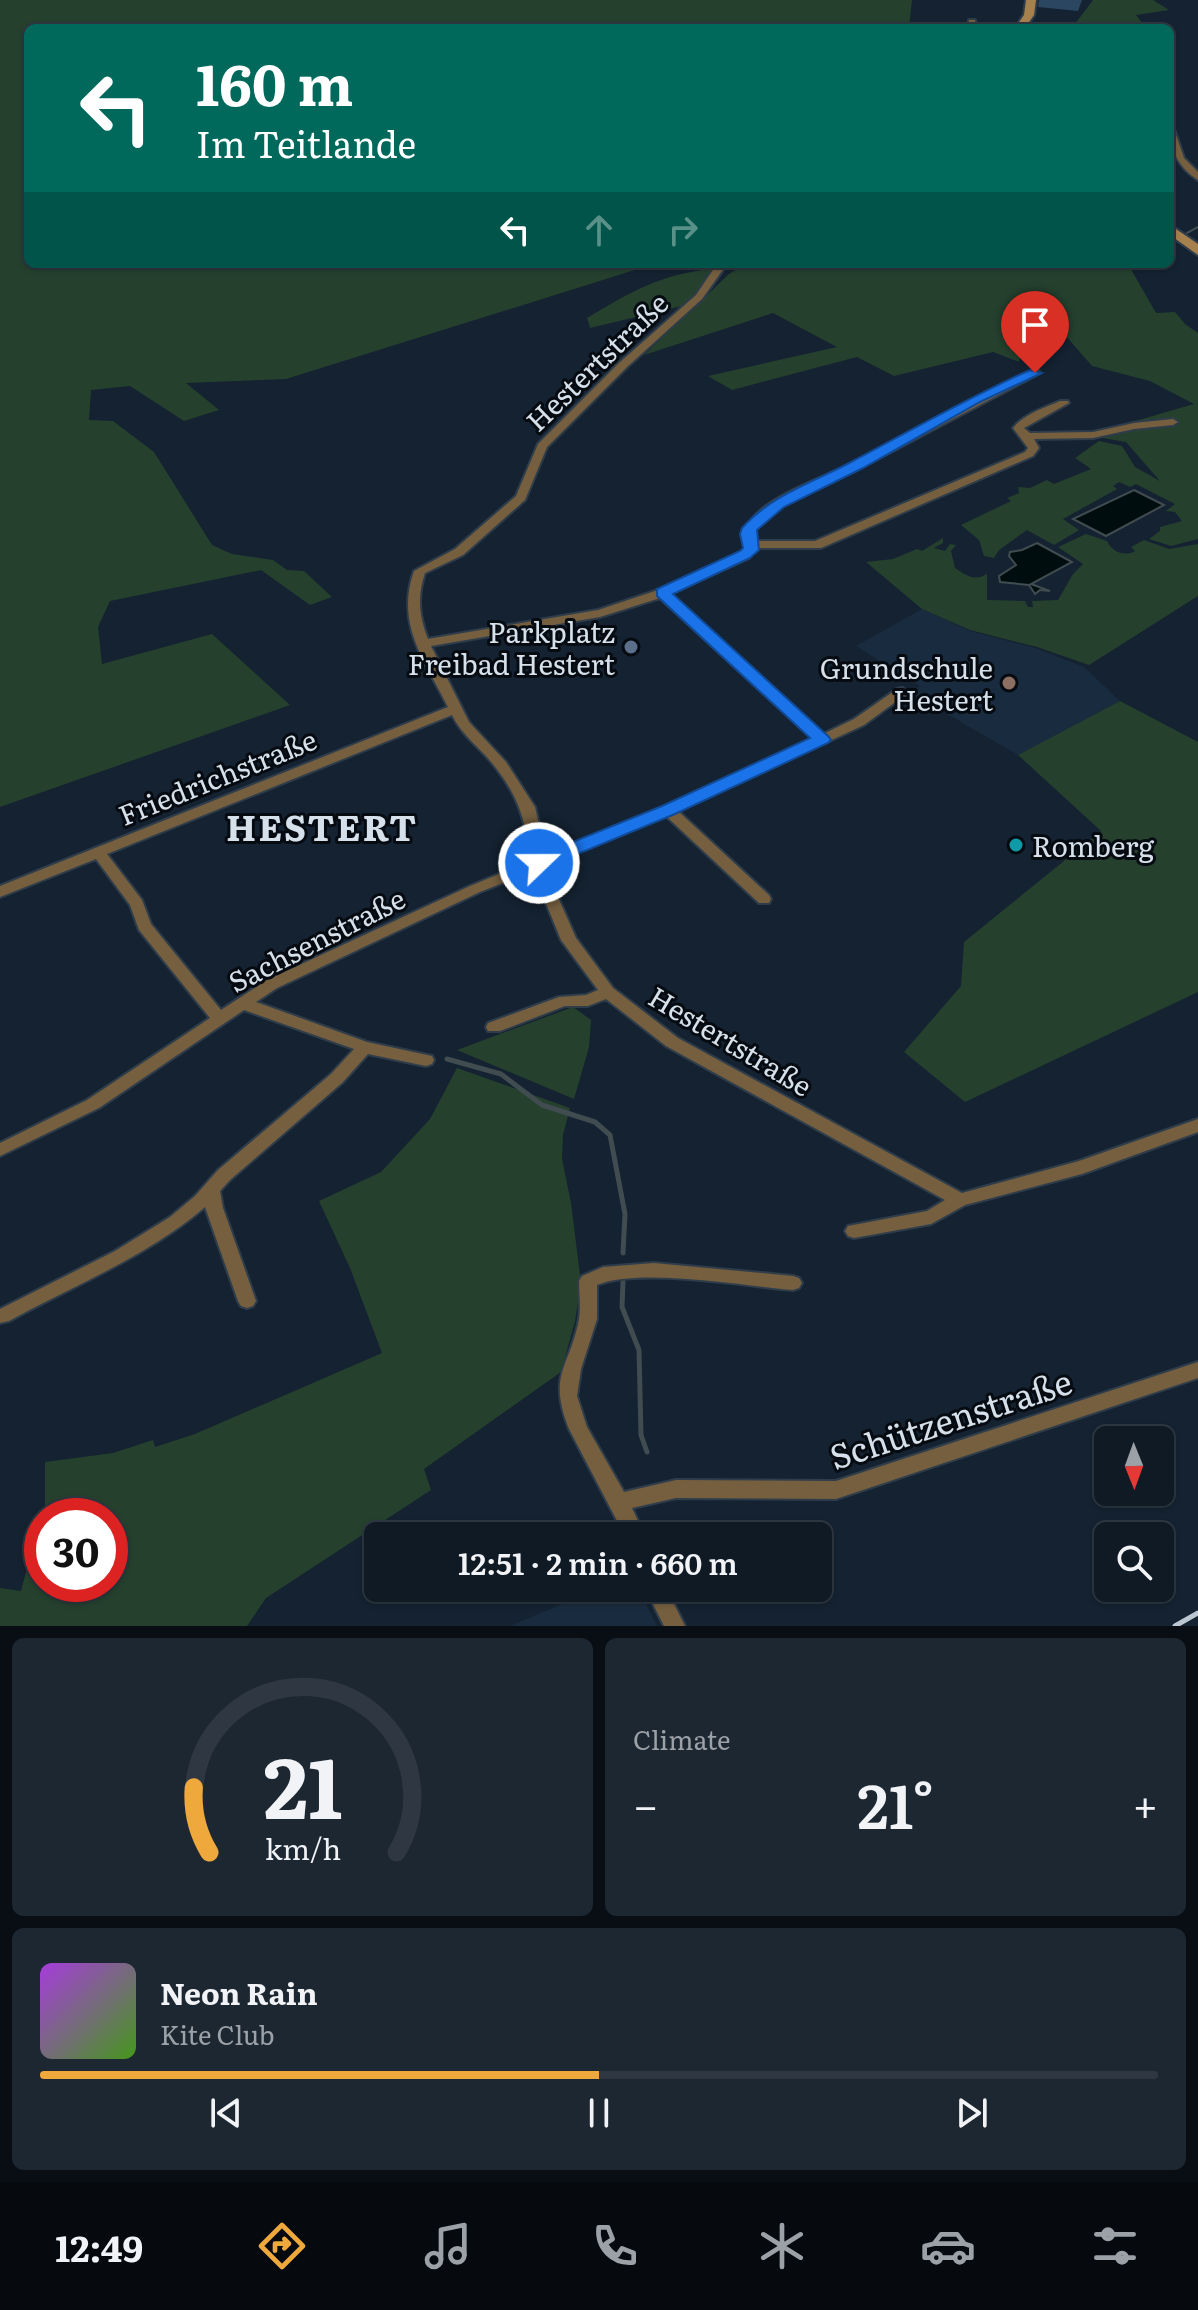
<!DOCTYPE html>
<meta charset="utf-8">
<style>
:root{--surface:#0f1a25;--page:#1d2732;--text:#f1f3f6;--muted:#9ba1a7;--line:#2f3842;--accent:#eea83c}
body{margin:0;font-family:Literata,serif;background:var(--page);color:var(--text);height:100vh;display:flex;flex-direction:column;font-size:30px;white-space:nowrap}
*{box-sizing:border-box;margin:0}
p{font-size:26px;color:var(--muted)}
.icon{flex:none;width:44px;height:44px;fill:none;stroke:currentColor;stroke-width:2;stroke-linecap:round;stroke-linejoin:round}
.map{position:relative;height:1626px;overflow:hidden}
.details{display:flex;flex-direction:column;gap:12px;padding:12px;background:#080e14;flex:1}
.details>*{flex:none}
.top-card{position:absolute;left:24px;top:24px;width:1150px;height:244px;border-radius:12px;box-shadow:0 2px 6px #0004,0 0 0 2px var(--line);background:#00695c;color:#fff;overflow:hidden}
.needle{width:52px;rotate:179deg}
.tools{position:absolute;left:1094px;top:1426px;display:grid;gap:16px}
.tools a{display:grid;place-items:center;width:80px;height:80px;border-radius:12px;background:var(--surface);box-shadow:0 2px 6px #0004,0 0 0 2px var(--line);font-size:40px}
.speed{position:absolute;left:24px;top:1498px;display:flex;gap:16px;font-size:40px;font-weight:700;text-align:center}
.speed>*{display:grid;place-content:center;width:104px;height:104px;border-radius:50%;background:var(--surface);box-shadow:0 2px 6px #0004,0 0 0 2px var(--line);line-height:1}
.speed .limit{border:12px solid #d22;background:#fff;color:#111}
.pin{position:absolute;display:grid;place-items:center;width:68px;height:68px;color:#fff;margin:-82px -34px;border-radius:50% 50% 50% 0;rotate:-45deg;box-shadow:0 0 8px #0007}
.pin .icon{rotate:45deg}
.me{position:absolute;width:88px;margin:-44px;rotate:68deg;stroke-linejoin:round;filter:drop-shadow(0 0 6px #0008)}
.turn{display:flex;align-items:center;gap:28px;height:168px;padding:0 40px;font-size:36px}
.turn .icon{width:104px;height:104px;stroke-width:2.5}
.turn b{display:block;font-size:56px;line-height:68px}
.lanes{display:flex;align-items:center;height:76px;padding:0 40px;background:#0003;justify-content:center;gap:40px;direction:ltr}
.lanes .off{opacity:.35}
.big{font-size:60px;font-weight:600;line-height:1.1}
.details .card{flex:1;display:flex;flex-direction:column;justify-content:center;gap:12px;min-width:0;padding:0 28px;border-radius:12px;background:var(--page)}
.details .dial{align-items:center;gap:0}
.dial svg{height:208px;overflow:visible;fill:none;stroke:var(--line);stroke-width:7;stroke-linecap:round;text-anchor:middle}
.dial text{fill:var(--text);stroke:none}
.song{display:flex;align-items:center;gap:24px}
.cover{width:96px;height:96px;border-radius:12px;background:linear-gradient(135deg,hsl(280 70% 55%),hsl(100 70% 35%))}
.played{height:8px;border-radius:4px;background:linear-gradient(90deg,var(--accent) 50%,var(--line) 50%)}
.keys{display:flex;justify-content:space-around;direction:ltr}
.heat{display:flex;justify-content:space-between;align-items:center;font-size:44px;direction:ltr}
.details .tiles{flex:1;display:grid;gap:12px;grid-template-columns:1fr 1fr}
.card:last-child{grid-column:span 2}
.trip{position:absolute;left:364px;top:1522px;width:468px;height:80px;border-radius:12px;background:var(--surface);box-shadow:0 2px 6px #0004,0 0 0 2px var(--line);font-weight:600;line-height:80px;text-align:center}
.tab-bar{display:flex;height:128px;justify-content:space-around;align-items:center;background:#060a0f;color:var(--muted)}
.tab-bar .icon{width:56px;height:56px}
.tab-bar .selected{color:var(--accent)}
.tab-bar b{font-size:36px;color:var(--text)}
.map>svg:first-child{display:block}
.built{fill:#192c3f}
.green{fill:#25412e}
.water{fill:#000d0e;stroke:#404c50;stroke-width:2}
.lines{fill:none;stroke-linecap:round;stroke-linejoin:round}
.stream-far1{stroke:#404c50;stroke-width:2}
.stream{stroke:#404c50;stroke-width:5}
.street-casing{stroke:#2f3d4b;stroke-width:4}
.secondary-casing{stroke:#2f3d4b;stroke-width:4}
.street{fill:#755f3f;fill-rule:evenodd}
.secondary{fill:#a6814e;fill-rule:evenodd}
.rail{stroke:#bcc7d2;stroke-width:5}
.wall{fill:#2b4660}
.route{fill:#1a73e8;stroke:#114b97;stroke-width:2}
.service-dot{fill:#5c6f8a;stroke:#060b11;stroke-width:3}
.education-dot{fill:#8d6e63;stroke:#060b11;stroke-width:3}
.culture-dot{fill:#0f9aa8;stroke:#060b11;stroke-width:3}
.labels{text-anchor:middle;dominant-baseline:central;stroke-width:6;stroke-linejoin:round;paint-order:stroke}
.street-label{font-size:28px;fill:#d6e0ea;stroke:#060b11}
.poi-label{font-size:28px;fill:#d6e0ea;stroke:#060b11;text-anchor:end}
.near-street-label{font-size:34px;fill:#d6e0ea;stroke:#060b11}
.district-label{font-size:36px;font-weight:bold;letter-spacing:2px;fill:#d6e0ea;stroke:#060b11}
</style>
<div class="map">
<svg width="1198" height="1626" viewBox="0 0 1198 1626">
<rect width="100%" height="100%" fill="#142231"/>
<g class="built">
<path d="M922,609l48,22 65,17 49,19 36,34 -102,54 -107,-62 9,-7 -64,-40z"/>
<path d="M600,1588h38l19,38h-147z"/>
</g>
<g class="green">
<path d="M0,0h912l-3,28h-881v236h626l-368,115 -100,4 33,27 -35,11 -54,-35 -39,4 -2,30 24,1 41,31 58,93 20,9 41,6 14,10 17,1 28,26 -22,8 -49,-35 -151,31 -12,26 4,37 110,-30 78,71 -290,102z"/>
<path d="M1093,0h60l16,10 -33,5 7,9 -71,4z"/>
<path d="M745,264h383l28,49 19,-1 10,12 13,9v206l-27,7 -22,-7 11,-8v-4l22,-6 -7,-9 -9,-1 9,-7 -39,-20 -6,3 -11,-5 -6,4 4,3 -54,30 16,11 -25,15 -27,-15 -28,20 -5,8 -10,-2 -5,-16 -18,-15 50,-24 -4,-3 12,-5 -1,-6 12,1 17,-8 7,4 37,-15 -16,-11 24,-17 23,5 13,21 25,14 -34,-39 -29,-5 -3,-4 100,-29 -44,-23 -58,-15 -27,-31 -42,12 -4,15 -26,-10 -99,24 -37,-19 -125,33 -24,-14 129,-29 -64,-34 -129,42 85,-81z"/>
<path d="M715,268l-29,37 -96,23 -3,-10c49,-29 70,-42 128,-50z"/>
<path d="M1086,534l21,7c5,11 18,16 28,10l-4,-4 13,-7 25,9 29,-5v52l-109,69 -52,-18 -67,-17 -48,-21 -56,-47 27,-3 24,-10 5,2 21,-13v5l-9,5 11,3 5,-7 6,1 -5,6 4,17c11,7 19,14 32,6v26l38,1 3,6h5l-1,-6 26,-1 15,-26 10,-10 -25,-17z"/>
<path d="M1120,701l78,41v250l-233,110 -61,-50 57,-66 3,-44 137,-111 -83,-76z"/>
<path d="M573,1007l18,13 -2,27 -15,52 -117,-49z"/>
<path d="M457,1068l113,40 -7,27 -1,24 9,44 10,80 -6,38 -14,51 -137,97 7,21 -165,108 -19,28h-247v-38l21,3 14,-53 7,-3v49h68v-68h-65v-54l68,-9 40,-13 2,7 40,-13 187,-81 -32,-85 -31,-67 62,-29 49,-53z"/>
</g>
<g class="water">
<path d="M1134,490l30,15 -58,31 -33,-17z"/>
<path d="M1037,543l35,19 -41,22 19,7 -10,-1 -5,4 -6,-9 -29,-3 -1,-6 17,-11 -7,-9 1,-4 12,-2z"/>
</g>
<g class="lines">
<path class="stream-far1" d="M1187,233l11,-6"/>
<g class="stream">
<path d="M447,1059l54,15 41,31 53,17 15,13 15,79 -2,39"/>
<path d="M623,1282l-1,25 17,43 2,85 6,17"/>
</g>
<defs>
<g id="street">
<path d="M969,20h6l1,8h-8z"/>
<path d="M1170,126l4,3 10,29 14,14v8c-20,-13 -28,-30 -28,-54z"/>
<path d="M717,264h10l-25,35 -75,68 -80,80 -22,53 -62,55 -38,18c-8,24 -6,43 3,66l170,-29 60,-20 83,-38 4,-3 1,-5 -4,-10c7,-11 13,-20 24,-28 27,-19 59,-29 89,-44 59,-29 116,-64 176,-91h8l1,2 -176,93 -79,38 -25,20 -6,10 2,7h59l210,-89 3,-4 -15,-20c11,-14 31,-20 47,-27h8l1,2 -45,25 6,5 63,-1 41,-9 39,-4 5,3 -5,3 -39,4 -41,9 -59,1 5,9 -6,8 -212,92h-64l-8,10 -79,36 153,140 31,-15 43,-30 5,-1 7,4 -45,33 -186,86 91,84 2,4 -2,4h-10l-93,-87 -118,48 5,22 23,52 37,50 65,50 284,155 117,-32 119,-42v13l-116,42 -117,31 -34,19 -77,14 -6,-2 -3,-5 3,-5 79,-15 18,-11 -279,-154 -60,-47 -18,7h-23l-65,25h-12l-2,-4 2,-4 71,-26 27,-2 12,-5 -37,-50 -22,-54 -4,-16 -55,22 -203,96 -21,14 111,40 65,14 2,4 -2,4 -6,2 -58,-12 -25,28 -113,98 -10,11 3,17 33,93 -3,5 -6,2 -6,-2 -3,-5 -33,-94c-58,50 -129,77 -196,114l-9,2v-14l115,-58 55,-34 25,-21 23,-26 113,-96 23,-25 -110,-39 -145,98 -99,48v-13l87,-43 123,-82 -71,-88 -9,-25 -34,-46 -96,38v-11l448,-179c-23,-46 -53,-83 -34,-136l41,-22 61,-53 22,-52 81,-81 77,-68zM660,598l153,141 -150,68 -117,48 -11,-48 -29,-45 -37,-40 -38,-76 169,-29zM452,715c10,21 30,34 44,53 25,32 28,54 37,92l-63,26 -203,94 -46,30 -70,-86 -9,-24 -35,-46z"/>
<path d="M654,1263l139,13 6,2 3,5 -3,5 -6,2c-47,-4 -156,-23 -196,-5v34l-16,50 -4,27 10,31 37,65 52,-12 160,1 362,-119v16l-362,121 -160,-1 -44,10 13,28h-20l-56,-107c-22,-56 1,-61 10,-110 2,-12 0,-25 0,-38l3,-5 21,-9z"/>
<path d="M645,1588h21l19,38h-21z"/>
</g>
<g id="secondary">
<path d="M1026,0h10l-2,15 -9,13h-10l9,-13z"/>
<path d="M1170,225l28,19v11l-28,-20z"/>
</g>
</defs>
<use href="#street" class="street-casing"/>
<use href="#secondary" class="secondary-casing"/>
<use href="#street" class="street"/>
<use href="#secondary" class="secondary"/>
<path class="rail" d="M1175,1626l23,-13"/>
</g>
<path class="wall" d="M1039,0h43l-4,11 -40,-4z"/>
<path class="route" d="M1030,370l12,3 -62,29 -117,66 -79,39 -27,23 2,20 -9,8 -77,36 155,142 3,4 -3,3 -153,71 -129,53h-13l-3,-4 3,-5 129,-52 148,-68 -153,-142v-7l83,-38 3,-3 -3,-14 2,-6c29,-33 74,-47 111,-67 59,-31 116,-64 177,-91z"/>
<circle class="service-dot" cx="631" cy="647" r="8"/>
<circle class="education-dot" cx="1009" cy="683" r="8"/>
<circle class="culture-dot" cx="1016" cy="845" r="8"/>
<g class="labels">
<g class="street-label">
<text transform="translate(596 361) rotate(-44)">Hestertstraße</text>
<text transform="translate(217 776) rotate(-22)">Friedrichstraße</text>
<text transform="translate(316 939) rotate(-27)">Sachsenstraße</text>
<text transform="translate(731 1040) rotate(31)">Hestertstraße</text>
</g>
<g class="poi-label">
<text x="615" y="631">Parkplatz<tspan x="615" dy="32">Freibad Hestert</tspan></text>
<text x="993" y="667">Grundschule<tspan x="993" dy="32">Hestert</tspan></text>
<text x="1032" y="845" text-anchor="start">Romberg</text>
</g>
<g class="near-street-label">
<text transform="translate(950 1417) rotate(-18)">Schützenstraße</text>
</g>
<g class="district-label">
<text x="322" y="825">HESTERT</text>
</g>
</g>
</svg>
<div class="tools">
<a><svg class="needle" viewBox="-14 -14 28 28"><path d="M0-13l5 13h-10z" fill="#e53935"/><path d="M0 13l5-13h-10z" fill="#9ba1a7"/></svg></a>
<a><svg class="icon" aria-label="search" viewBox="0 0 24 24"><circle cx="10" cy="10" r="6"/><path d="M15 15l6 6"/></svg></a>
</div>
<div class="speed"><div class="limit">30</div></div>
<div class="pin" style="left:1035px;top:373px;background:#d93025"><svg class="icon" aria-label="arrive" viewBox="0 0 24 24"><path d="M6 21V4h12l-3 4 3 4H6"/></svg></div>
<svg class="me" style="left:539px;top:863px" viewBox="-20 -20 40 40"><circle r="17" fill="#1a73e8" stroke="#fff" stroke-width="3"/><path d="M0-11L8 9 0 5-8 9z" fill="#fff"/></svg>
<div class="trip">12:51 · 2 min · 660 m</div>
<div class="top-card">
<div class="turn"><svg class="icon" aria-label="left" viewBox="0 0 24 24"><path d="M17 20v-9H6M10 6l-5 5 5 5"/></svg><div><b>160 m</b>Im Teitlande</div></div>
<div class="lanes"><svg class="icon" aria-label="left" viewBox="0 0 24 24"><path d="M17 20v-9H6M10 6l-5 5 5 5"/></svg><svg class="icon off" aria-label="ahead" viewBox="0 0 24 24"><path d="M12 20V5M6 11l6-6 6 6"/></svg><svg class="icon off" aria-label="right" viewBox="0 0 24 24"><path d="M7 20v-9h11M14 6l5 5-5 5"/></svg></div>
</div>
</div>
<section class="details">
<div class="tiles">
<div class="card dial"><svg viewBox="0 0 100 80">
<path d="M14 69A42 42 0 1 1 86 69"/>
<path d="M14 69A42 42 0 0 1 8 44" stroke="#eea83c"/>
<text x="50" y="56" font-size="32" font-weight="700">21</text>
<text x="50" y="72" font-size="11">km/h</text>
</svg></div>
<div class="card"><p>Climate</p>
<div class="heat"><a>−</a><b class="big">21°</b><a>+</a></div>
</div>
<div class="card">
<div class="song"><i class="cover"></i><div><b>Neon Rain</b><p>Kite Club</p></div></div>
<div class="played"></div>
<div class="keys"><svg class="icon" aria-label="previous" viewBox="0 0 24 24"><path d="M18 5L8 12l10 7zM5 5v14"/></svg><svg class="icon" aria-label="pause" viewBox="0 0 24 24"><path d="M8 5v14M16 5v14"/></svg><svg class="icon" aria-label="next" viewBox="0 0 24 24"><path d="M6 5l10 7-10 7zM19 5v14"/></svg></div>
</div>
</div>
</section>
<nav class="tab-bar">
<b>12:49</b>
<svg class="icon selected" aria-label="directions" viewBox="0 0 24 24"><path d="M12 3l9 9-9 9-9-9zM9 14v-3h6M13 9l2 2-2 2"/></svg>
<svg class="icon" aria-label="music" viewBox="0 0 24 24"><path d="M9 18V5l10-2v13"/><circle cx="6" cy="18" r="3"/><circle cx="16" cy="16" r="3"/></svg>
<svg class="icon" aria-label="phone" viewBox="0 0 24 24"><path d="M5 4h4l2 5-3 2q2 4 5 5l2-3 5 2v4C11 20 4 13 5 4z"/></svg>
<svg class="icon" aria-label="climate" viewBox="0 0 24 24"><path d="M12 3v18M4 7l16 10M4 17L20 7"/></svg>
<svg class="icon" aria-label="car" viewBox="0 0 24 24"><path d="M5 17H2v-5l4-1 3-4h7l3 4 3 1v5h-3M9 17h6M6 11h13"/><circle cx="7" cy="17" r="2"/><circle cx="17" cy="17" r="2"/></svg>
<svg class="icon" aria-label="filters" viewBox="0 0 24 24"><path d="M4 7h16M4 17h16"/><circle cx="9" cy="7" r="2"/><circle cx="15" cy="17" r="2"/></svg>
</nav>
